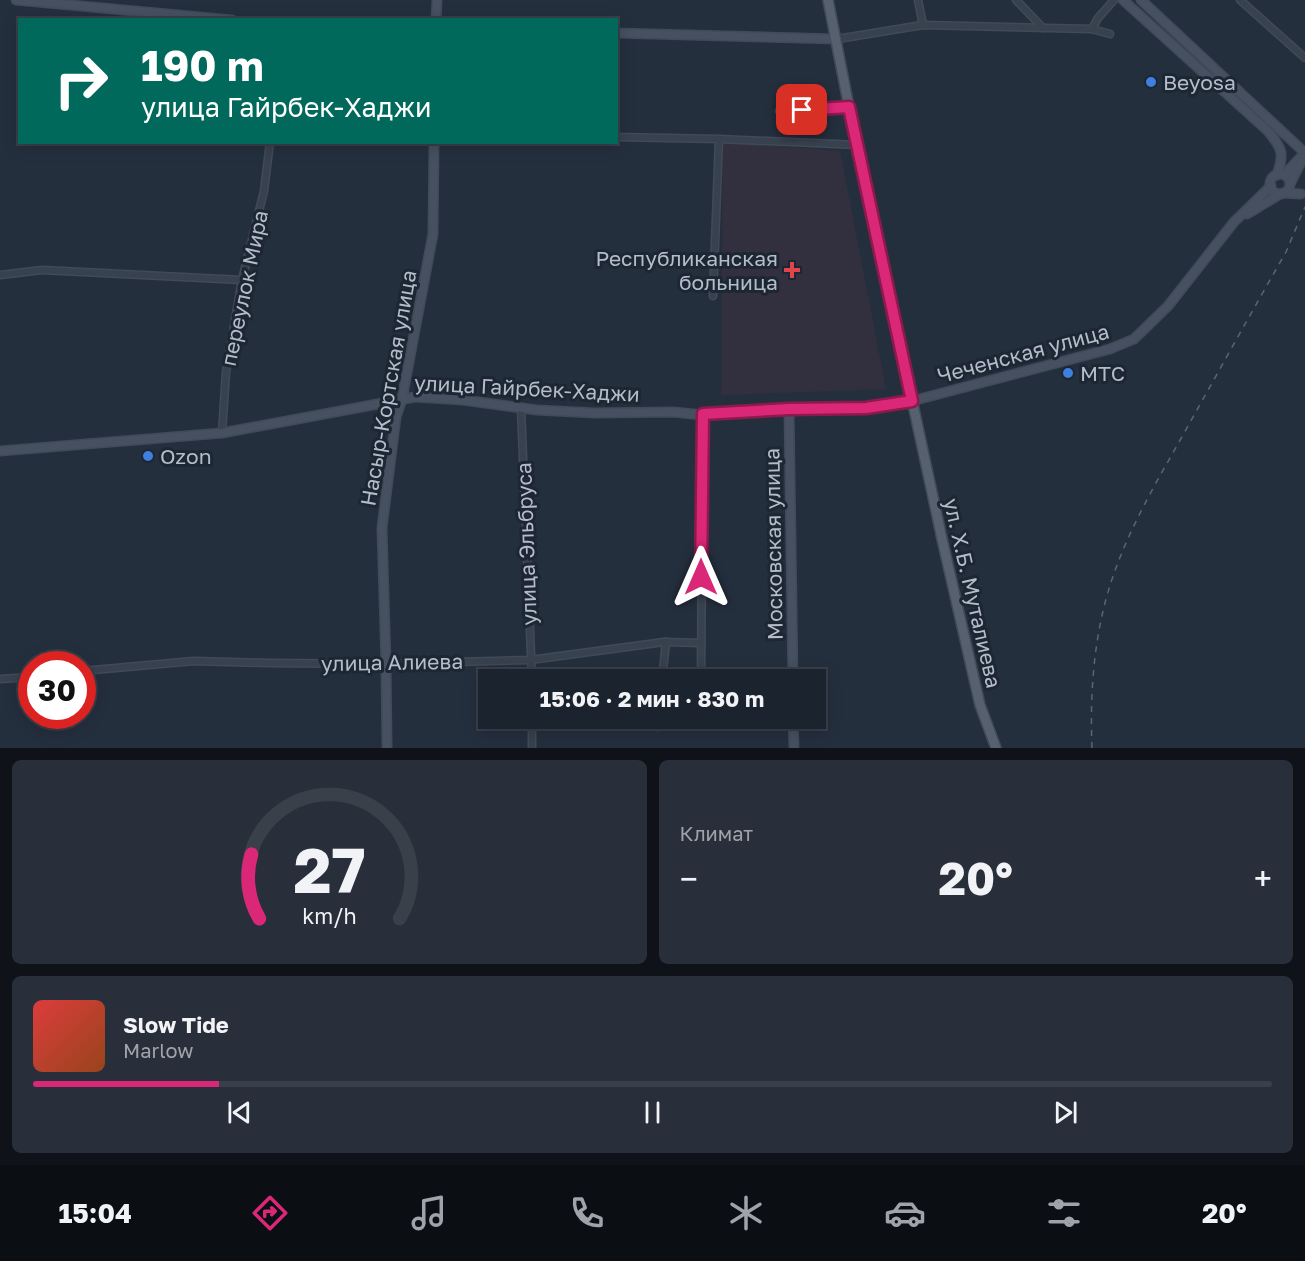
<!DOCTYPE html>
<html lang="ru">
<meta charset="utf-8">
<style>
:root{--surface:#1b232e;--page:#282f3a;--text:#f1f3f6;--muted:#a0a4aa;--line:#39404a;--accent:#db2777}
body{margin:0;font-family:"Golos Text",sans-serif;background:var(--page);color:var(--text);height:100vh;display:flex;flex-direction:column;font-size:22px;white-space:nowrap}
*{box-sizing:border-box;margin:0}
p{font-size:20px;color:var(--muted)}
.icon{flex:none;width:33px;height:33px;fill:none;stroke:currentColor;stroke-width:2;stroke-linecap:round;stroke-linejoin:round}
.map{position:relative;height:748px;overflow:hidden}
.sheet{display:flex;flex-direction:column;gap:12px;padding:12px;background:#0f1319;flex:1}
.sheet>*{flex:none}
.banner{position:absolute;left:18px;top:18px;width:600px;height:126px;border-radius:0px;box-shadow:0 3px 15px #0003,0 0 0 2px var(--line);background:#00695c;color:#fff;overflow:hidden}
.speed{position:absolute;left:18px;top:651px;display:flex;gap:12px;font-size:30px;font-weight:700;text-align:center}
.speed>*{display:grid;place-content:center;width:78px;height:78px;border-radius:50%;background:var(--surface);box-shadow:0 3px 15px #0003,0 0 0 2px var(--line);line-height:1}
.speed .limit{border:9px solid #d22;background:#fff;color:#111}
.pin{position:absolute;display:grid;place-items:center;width:51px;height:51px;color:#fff;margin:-26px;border-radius:12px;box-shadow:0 3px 9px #0006}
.me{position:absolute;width:66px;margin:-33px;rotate:0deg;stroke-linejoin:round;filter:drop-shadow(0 0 4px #0008)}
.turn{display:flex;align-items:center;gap:21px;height:126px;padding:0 24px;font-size:27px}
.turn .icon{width:78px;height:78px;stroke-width:2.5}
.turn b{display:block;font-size:42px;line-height:51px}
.big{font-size:45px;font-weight:700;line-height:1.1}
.sheet .tile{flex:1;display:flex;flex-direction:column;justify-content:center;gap:9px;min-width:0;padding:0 21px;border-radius:9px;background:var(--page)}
.sheet .dial{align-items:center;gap:0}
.dial svg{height:156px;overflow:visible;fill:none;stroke:var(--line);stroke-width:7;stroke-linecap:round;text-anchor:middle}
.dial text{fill:var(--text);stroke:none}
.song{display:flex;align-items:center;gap:18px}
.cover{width:72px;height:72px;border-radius:9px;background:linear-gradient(135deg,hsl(0 70% 55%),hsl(20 70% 35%))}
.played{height:6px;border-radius:3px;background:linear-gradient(90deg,var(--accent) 15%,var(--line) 15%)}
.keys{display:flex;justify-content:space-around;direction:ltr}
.heat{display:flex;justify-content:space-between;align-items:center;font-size:33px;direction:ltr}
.sheet .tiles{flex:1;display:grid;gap:12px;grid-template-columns:1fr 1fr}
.tile:last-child{grid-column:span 2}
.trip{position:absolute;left:478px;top:669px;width:348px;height:60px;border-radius:0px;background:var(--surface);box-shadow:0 3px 15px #0003,0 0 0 2px var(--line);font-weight:700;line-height:60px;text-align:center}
.tab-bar{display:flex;height:96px;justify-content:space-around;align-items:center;background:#0b0e12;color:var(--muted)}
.tab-bar .icon{width:42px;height:42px}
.tab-bar .selected{color:var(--accent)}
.tab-bar b{font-size:27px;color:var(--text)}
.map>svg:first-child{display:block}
.medical{fill:#32303f}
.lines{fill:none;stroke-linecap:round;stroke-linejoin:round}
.street-casing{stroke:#414a57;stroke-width:9}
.secondary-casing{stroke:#414a57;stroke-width:11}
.primary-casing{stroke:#414a57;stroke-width:12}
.street{stroke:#38414e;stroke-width:6}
.secondary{stroke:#465061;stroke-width:8}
.primary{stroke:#56606e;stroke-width:9}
.rail{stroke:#5a6575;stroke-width:1.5;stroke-dasharray:6 6;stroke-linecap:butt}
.route-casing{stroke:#8e194d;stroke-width:15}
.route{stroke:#db2777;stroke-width:10}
.shop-dot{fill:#3f7fe0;stroke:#1d2633;stroke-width:2}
.health-dot{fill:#e0444e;stroke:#1d2633;stroke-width:2}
.labels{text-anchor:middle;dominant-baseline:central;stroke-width:6;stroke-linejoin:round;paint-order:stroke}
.poi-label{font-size:21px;fill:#b4bcc9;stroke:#1d2633;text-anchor:start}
.street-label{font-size:21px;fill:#b4bcc9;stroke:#1d2633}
</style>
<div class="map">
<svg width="1305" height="748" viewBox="0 0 1305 748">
<rect width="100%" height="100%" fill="#242f3e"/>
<path class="medical" d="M723,142l117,9 46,238 -165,6z"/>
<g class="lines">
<defs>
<g id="street">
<path d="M918,0l5,25"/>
<path d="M1016,0l27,28"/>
<path d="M1240,0l65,58"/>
<path d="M1092,29l6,-11 16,-18"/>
<path d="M837,39l86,-14 169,4 18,5"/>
<path d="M779,111l70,-4"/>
<path d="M616,137l103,2 139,6"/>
<path d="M0,275l42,-5 200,10"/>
<path d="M713,296l6,-157"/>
<path d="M521,408l11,272"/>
<path d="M222,433l4,-61 16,-92 22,-89 6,-49"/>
<path d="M82,671l112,-10 74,2 118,1 144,-4 134,-18 37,1"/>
<path d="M0,679l32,-2"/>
<path d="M662,680l4,-38"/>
<path d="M701,680l2,-265"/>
<path d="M702,718v7l91,-2"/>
<path d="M658,727v-9"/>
<path d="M532,748v-30"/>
</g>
<g id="secondary">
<path d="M16,0l216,20"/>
<path d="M1123,0l146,132c14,18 15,22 8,43"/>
<path d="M1141,0l164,153"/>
<path d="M436,20l1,-20"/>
<path d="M616,33l221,6"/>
<circle cx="1280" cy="184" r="10"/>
<path d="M1284,175l16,-17"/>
<path d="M1290,184l15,-30"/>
<path d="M1283,193l18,1"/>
<path d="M1247,214l33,-20"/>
<path d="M789,409l4,271"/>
<path d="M0,451l222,-18 193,-36 48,3 74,10 58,3 78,-1 30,3 86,-6 76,-1 47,-7 198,-52 24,-10 34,-33 66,-84 37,-36"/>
<path d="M793,718l1,30"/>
<path d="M387,748l-1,-84 -4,-136 14,-111 6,-18 31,-165 1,-92"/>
</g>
<path id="primary" d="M828,0l21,107 93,432 38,166 16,43"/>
</defs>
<use href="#street" class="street-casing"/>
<use href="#secondary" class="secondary-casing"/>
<use href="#primary" class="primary-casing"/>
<use href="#street" class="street"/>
<use href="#secondary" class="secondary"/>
<use href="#primary" class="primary"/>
<path class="rail" d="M1092,748c-2,-50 1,-100 14,-149 16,-59 47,-111 77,-164 34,-61 68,-122 103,-183l19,-45"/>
</g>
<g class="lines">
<defs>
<path id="route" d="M701,577l2,-163 86,-5 77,-1 46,-7 -63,-294 -47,3"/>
</defs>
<use href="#route" class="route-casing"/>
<use href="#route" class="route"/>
</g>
<g class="shop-dot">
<circle cx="1151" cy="82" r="6"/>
<circle cx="1068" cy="373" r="6"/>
<circle cx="148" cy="456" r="6"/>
</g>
<path class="health-dot" d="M789 261h6v6h6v6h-6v6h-6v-6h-6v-6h6z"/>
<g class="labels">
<g class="poi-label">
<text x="1163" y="82">Beyosa</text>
<text x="778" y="258" text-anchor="end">Республиканская<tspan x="778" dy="24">больница</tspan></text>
<text x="1080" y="373">МТС</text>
<text x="160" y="456">Ozon</text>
</g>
<g class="street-label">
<text transform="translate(244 288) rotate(-78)">переулок Мира</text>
<text transform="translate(1023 353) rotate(-15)">Чеченская улица</text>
<text transform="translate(388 388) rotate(-80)">Насыр-Кортская улица</text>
<text transform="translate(527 388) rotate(3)">улица Гайрбек-Хаджи</text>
<text transform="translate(526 544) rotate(-92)">улица Эльбруса</text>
<text transform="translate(773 544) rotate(-91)">Московская улица</text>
<text transform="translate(973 593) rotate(77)">ул. Х.Б. Муталиева</text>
<text transform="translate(392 662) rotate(-1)">улица Алиева</text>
</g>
</g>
</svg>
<div class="speed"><div class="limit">30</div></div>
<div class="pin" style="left:802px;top:110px;background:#d93025"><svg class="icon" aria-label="arrive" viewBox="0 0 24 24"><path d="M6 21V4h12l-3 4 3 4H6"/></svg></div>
<svg class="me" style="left:701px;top:577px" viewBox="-20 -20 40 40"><path d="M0-17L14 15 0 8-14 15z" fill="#db2777" stroke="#fff" stroke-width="4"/></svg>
<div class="trip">15:06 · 2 мин · 830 m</div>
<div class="banner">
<div class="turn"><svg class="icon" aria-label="right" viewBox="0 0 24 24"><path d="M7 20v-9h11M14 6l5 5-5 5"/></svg><div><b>190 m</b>улица Гайрбек-Хаджи</div></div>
</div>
</div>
<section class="sheet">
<div class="tiles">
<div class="tile dial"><svg viewBox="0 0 100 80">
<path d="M14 69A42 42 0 1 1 86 69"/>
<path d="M14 69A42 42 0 0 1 10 36" stroke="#db2777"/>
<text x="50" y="56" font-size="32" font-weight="700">27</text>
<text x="50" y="72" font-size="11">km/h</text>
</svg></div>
<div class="tile"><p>Климат</p>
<div class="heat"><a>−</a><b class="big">20°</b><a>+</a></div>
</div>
<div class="tile">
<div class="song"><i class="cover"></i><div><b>Slow Tide</b><p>Marlow</p></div></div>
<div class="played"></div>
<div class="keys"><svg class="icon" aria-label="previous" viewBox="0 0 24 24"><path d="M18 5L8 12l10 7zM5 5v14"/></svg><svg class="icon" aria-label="pause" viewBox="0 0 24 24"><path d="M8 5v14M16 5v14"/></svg><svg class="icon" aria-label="next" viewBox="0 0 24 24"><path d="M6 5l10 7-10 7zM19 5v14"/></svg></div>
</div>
</div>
</section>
<nav class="tab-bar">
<b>15:04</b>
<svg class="icon selected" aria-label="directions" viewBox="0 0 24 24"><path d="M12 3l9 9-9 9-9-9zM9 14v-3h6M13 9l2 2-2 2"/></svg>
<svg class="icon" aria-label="music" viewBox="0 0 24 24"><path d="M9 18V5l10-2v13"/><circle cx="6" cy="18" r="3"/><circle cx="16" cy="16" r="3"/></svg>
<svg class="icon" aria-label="phone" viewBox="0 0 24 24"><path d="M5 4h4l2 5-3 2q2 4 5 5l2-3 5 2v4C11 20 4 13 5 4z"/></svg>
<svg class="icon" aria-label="climate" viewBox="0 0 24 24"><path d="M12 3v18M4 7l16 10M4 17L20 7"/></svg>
<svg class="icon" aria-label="car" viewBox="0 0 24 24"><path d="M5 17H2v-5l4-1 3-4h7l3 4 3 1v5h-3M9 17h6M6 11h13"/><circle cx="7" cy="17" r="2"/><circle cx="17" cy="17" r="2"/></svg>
<svg class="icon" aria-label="filters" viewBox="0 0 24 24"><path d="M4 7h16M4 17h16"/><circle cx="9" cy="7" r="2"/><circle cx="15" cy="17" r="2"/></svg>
<b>20°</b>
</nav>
